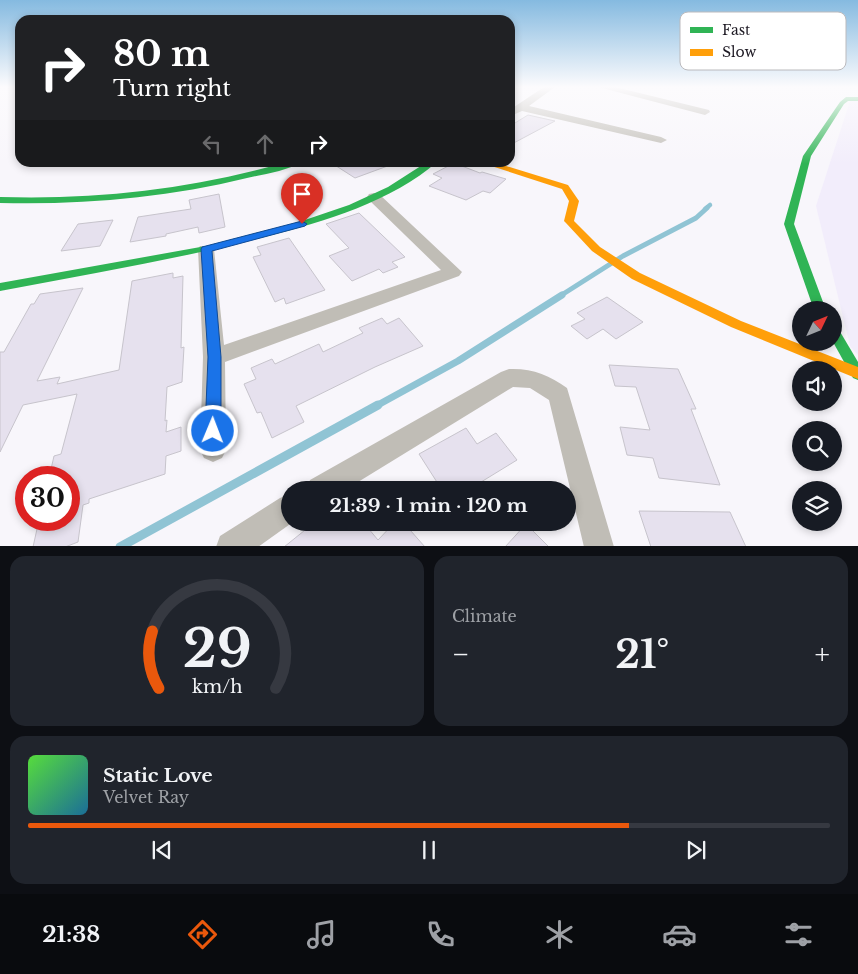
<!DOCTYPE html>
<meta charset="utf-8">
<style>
:root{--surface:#171b24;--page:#20242c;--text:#f1f3f6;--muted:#9ea1a6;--line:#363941;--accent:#ea580c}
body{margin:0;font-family:"Libre Baskerville",serif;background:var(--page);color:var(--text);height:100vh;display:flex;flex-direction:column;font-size:19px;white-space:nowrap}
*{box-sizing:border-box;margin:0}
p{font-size:16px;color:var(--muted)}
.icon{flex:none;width:28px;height:28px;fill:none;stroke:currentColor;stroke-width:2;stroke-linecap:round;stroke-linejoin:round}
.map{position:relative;height:546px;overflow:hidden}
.drawer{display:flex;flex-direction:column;gap:10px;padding:10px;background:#0d0f14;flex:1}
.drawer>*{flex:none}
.hud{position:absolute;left:15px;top:15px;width:500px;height:152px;border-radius:15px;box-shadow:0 2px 8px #0003;background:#202124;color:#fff;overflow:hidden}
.needle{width:32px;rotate:47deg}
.tools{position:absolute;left:792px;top:301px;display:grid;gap:10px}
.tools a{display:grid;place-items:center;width:50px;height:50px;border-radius:50%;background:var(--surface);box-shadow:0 2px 8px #0003;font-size:25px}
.speed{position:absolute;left:15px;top:466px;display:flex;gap:10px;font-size:25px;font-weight:700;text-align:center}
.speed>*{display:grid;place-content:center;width:65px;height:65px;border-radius:50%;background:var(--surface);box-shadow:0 2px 8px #0003;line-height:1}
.speed .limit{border:8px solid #d22;background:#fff;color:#111}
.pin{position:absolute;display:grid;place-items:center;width:42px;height:42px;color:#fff;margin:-51px -21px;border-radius:50% 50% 50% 0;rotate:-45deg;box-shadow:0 0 5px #0007}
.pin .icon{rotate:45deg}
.me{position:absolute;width:55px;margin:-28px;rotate:1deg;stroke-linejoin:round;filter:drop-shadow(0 0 4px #0008)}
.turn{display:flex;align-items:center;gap:18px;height:105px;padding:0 15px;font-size:22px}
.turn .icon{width:65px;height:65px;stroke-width:2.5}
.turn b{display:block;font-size:35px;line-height:42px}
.lanes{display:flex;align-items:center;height:48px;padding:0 15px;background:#0003;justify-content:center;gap:25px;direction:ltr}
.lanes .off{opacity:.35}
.big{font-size:38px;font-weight:800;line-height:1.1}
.drawer .widget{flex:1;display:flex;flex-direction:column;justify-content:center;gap:8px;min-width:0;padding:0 18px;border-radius:15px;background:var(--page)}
.drawer .dial{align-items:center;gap:0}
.dial svg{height:130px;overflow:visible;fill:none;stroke:var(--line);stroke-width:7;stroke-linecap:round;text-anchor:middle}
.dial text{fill:var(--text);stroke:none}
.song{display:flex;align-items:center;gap:15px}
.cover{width:60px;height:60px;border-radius:8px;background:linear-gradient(135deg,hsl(110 70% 55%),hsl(200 70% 35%))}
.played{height:5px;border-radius:2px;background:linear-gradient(90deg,var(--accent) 75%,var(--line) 75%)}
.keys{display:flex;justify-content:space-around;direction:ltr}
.heat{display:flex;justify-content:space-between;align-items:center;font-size:28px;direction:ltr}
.drawer .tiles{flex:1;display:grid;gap:10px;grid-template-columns:1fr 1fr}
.widget:last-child{grid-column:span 2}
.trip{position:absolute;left:281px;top:481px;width:295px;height:50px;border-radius:25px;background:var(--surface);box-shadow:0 2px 8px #0003;font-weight:800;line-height:50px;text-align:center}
.menu{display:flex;height:80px;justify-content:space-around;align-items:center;background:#090b0e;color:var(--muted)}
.menu .icon{width:35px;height:35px}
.menu .active{color:var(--accent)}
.menu b{font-size:22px;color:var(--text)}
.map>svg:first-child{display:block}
.built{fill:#f2edfb}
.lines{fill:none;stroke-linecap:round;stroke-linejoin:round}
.stream-far3{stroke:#90c4d4;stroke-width:4.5}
.stream-far2{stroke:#90c4d4;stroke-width:5}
.stream-far1{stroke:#90c4d4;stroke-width:7}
.stream{stroke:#90c4d4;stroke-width:9}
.building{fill:#e6e1ee;stroke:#c7c4cc}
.street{fill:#c0bdb6;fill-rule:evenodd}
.fast{fill:#30b455;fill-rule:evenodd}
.slow{fill:#ff9f0a;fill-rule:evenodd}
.route{fill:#1a73e8;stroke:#114b97}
.key{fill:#fff;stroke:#bbbabd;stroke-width:1}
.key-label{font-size:14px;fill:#1d1923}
</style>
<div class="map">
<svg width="858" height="547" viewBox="0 0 858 547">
<rect width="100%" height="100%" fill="#f8f6fb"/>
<path class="built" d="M851,98l7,1v256l-8,-9 -34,-140z"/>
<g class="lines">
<path class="stream-far3" d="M705,209l5,-4"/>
<path class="stream-far2" d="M560,296l63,-40 73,-38 11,-10"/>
<path class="stream-far1" d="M376,406l82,-45 104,-66"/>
<path class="stream" d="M120,547l258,-142"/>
</g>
<g class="building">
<path d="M528,115l27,6 -45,24v-19z"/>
<path d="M330,162h62l1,2 -38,14z"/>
<path d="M454,163l26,10 2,-1 24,7 -16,14 -7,-2 -17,9 -37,-14 13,-8 -9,-4z"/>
<path d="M219,194l6,33 -26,6 -1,-6 -32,7v2l-36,6 8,-25 53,-8 -2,-9z"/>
<path d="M359,213l46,44 -13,5 6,5 -15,6 -4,-4 -27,12 -23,-25 20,-8 -23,-24z"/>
<path d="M113,220l-13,26 -39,5 17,-27z"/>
<path d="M289,238l36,52 -39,14 -2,-6 -9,4 -22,-45 8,-2 -4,-8z"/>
<path d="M173,273v5l10,-2 -2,72 3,-1 -2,35 -15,5 -2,34 2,-1 -1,12 15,-5v24l-15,5 -1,18 -76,25v4l-6,2 -5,37 -13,5h-32l6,-27h30v-42h-20l5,-22 7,-2 16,-60 -54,11 -23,47v-100h4l27,-48h3l6,-10 43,-6 -46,93 23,-4 -3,7 62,-14 13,-89z"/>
<path d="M607,297l36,25 -27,17 -13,-10 -16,10 -16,-13 14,-7 -8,-6z"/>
<path d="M382,318l5,6 12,-6 24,28 -48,21 -79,39 8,16 -32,16 -11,-26 -4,1 -13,-29 12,-5 -5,-11 21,-9 3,5 44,-20 4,8 40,-19 -4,-5z"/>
<path d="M609,365l69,4 18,40h-5l29,76 -61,-7 -6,-20 -26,-3 -7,-28 30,3 -14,-43 -21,-1z"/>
<path d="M466,428l11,16 19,-11 21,27 -49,30h-26l-23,-36z"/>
<path d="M639,511l91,1 16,35h-95z"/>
<path d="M315,522h48l15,18 17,-18h8l22,25h-141z"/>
<path d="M526,524l23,23h-44z"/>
</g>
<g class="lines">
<g class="street">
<path d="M544,87h11l-26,19 132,31 6,3 -6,3 -139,-32 -7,3 -4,-1v-4z"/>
<path d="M598,87h17l94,23 1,2 -5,3z"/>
<path d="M374,193l5,1 83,78 -3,4 -234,86 1,88 -4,8 -9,4 -9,-4 -4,-8 3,-93 -5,-108 2,-3h12l2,3 10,96 217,-75 -72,-70 -2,-3 2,-3z"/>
<path d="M509,369c23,-1 40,6 58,19l47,159h-30l-35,-147 -19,-12 -17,-1 -168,103h-39l4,-10 191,-108z"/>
<path d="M290,494v28h3l-35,25h-42l4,-11 60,-38z"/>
</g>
<g class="fast">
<path d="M846,97h12v4h-10l-4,3 -33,52 -17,68 32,86h-12l-30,-86 19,-68 37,-54z"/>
<path d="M287,162h15c-15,9 -38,12 -55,16 -81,20 -164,27 -247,25v-6c98,3 193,-8 287,-35z"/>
<path d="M427,162h10c-44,39 -114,60 -169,74 -89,23 -178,38 -268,55v-8l206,-37 93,-24 50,-17 39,-18z"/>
<path d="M834,328l5,2 19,32v18l-5,-2 -20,-36z"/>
</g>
<path class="slow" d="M479,162h14l75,23 11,16 -5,20 26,26 40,26 101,48 117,46v12l-127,-52 -99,-48 -40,-28 -26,-28 -2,-2 5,-20 -7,-12z"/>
</g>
<linearGradient id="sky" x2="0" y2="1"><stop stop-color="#85bae0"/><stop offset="0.53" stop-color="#fcfbfd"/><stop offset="1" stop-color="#fcfbfd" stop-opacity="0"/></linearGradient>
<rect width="858" height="164" fill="url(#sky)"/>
<path class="route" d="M302,221l5,3 -2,2 -93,25 9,106v74l-2,5 -6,2 -6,-2 -2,-5 3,-74 -7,-108 1,-2z"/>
<rect x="680" y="12" width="166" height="58" rx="8" class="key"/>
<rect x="690" y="27" width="23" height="6" fill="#30b455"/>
<rect x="690" y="49" width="23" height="7" fill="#ff9f0a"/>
<g class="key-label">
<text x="722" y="35">Fast</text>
<text x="722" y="57">Slow</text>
</g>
</svg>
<div class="tools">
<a><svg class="needle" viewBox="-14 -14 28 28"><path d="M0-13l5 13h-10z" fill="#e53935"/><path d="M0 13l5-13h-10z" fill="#9ea1a6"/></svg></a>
<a><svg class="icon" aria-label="sound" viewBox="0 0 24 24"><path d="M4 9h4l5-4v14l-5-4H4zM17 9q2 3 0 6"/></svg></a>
<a><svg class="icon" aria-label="search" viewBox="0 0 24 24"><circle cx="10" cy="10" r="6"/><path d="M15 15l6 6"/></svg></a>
<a><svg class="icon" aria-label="layers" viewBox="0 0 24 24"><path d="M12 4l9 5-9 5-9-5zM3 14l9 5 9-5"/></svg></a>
</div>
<div class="speed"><div class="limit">30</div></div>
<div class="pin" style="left:302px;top:224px;background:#d93025"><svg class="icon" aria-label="arrive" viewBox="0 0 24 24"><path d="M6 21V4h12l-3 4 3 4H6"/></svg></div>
<svg class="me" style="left:213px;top:431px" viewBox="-20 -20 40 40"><circle r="17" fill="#1a73e8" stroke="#fff" stroke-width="3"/><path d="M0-11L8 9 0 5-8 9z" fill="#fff"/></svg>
<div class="trip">21:39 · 1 min · 120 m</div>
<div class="hud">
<div class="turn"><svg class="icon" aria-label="right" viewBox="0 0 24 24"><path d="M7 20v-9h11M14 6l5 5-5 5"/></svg><div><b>80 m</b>Turn right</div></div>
<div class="lanes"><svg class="icon off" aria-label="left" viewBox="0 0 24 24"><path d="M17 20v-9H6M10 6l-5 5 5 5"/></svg><svg class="icon off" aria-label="ahead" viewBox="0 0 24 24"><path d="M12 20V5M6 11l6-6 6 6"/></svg><svg class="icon" aria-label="right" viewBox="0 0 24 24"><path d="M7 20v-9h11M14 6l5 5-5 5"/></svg></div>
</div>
</div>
<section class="drawer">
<div class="tiles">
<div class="widget dial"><svg viewBox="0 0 100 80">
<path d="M14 69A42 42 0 1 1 86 69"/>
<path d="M14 69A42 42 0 0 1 10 34" stroke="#ea580c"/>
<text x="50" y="56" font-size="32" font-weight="700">29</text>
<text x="50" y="72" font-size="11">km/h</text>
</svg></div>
<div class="widget"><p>Climate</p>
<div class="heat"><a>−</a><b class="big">21°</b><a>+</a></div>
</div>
<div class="widget">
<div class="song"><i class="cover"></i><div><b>Static Love</b><p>Velvet Ray</p></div></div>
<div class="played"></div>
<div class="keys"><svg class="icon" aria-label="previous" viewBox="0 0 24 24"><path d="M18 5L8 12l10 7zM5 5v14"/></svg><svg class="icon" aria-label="pause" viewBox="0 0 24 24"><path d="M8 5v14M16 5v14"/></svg><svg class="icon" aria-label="next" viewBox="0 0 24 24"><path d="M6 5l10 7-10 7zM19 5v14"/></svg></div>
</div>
</div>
</section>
<nav class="menu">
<b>21:38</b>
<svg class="icon active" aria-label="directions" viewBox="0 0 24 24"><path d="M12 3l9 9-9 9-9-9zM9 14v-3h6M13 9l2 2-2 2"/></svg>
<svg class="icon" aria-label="music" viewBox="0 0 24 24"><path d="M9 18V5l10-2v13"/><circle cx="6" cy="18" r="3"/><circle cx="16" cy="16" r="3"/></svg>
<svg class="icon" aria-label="phone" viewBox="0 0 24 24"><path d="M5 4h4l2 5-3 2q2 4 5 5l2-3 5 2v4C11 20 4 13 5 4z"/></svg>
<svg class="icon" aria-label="climate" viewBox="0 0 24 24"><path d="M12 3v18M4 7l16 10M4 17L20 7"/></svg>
<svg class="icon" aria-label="car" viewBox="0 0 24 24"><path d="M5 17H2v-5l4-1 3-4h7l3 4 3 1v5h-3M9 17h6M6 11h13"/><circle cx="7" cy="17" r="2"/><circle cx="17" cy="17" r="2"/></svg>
<svg class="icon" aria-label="filters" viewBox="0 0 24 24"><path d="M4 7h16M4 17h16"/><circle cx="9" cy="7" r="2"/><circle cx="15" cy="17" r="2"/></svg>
</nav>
